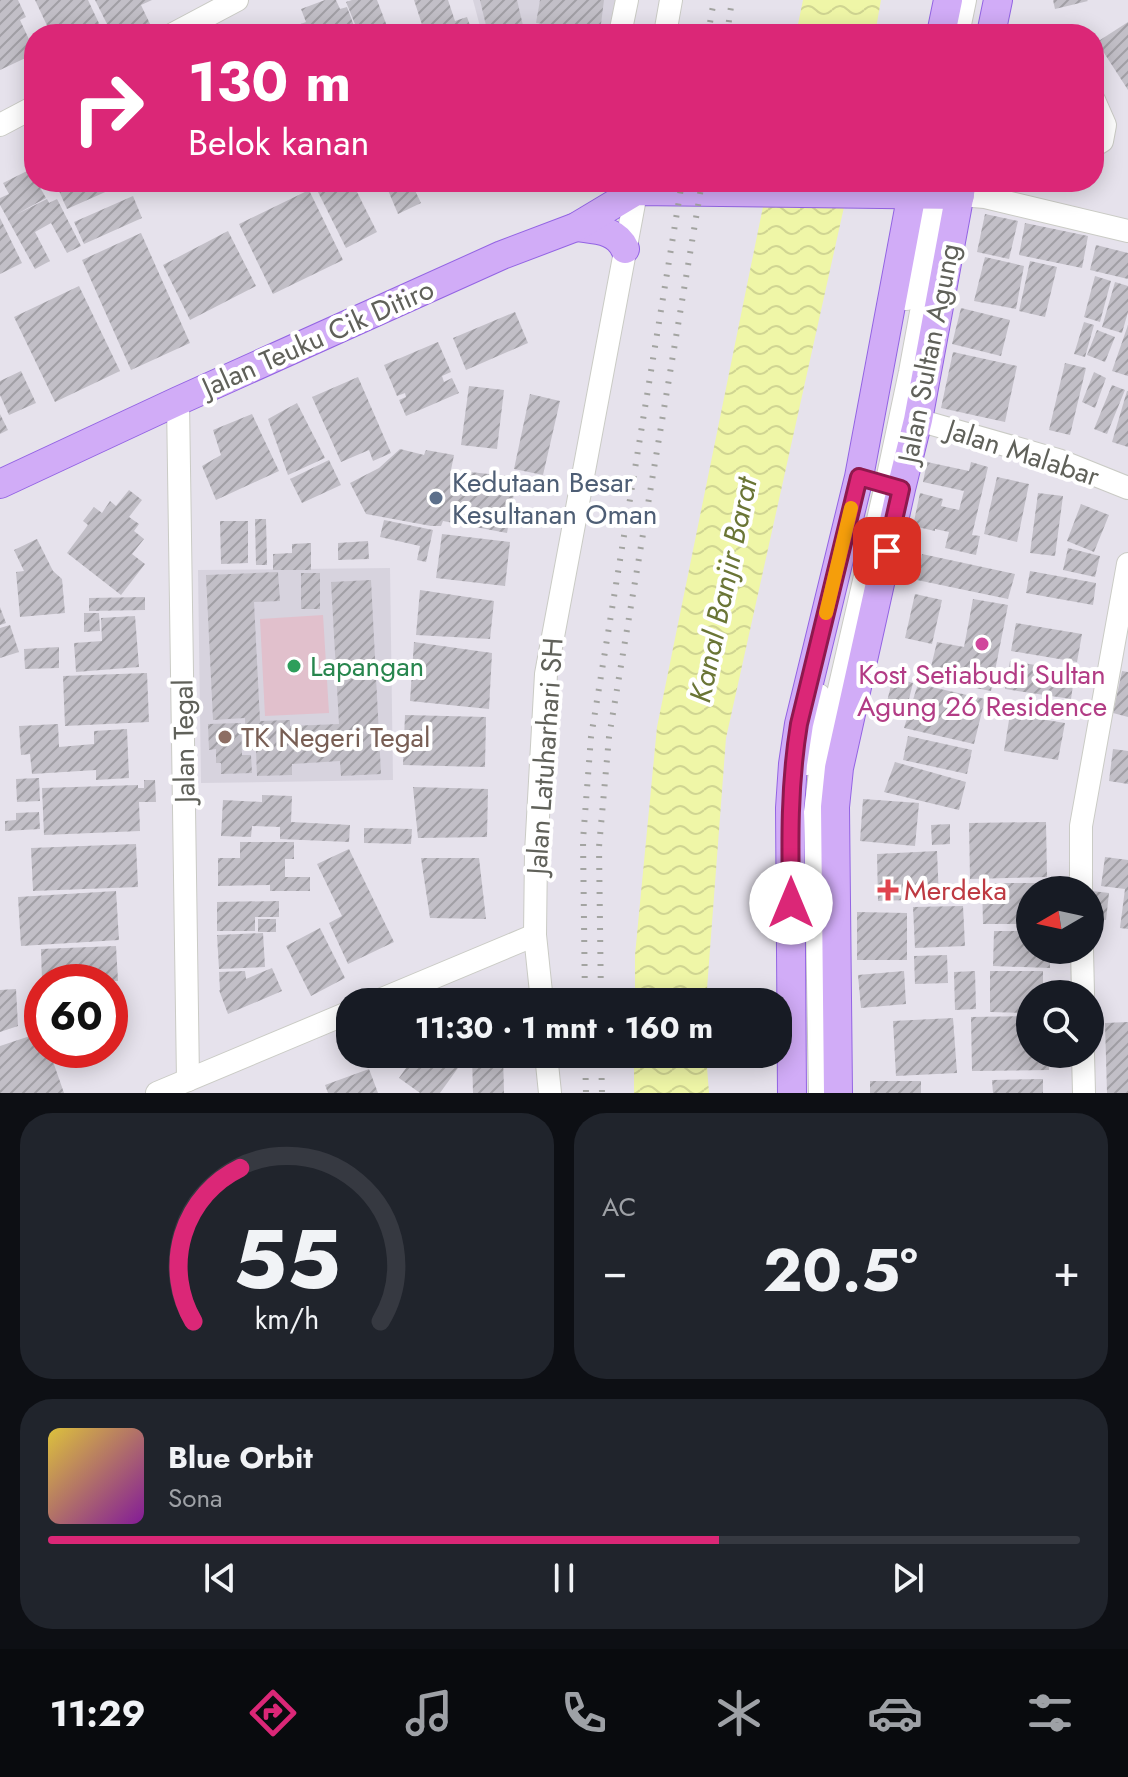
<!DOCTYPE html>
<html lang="id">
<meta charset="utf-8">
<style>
:root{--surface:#171b24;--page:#20242c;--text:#f1f3f6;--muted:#9ea1a6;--line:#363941;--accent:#db2777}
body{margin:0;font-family:Jost,sans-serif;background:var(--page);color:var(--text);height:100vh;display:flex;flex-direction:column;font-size:30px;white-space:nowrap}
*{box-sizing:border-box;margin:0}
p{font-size:26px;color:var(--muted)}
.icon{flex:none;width:44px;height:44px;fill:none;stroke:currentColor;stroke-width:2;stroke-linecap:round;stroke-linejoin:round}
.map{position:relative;height:1093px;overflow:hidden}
.drawer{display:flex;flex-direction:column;gap:20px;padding:20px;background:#0d0f14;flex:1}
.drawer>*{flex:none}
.hud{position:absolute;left:24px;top:24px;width:1080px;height:168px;border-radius:32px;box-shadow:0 4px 20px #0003;background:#db2777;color:#fff;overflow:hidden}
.needle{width:52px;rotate:261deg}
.fabs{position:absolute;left:1016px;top:876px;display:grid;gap:16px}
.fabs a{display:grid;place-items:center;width:88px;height:88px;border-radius:50%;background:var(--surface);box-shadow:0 4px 20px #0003;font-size:40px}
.speed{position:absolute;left:24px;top:964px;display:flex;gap:16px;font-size:40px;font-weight:700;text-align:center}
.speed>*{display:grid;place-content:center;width:104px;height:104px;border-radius:50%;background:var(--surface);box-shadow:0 4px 20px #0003;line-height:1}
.speed .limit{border:12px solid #d22;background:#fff;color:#111}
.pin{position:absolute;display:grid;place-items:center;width:68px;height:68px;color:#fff;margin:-34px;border-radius:16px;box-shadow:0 4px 12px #0006}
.me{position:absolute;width:88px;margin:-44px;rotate:0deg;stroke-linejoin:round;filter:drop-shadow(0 0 6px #0008)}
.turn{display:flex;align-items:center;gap:28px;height:168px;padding:0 32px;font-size:36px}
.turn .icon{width:104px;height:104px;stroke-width:2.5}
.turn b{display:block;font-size:56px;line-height:68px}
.big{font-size:60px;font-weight:700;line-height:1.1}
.drawer .tile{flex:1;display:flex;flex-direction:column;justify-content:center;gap:12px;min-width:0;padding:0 28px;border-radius:32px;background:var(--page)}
.drawer .dial{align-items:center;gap:0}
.dial svg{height:208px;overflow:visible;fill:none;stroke:var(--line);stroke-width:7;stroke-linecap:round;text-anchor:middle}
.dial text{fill:var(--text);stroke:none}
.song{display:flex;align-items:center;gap:24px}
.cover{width:96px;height:96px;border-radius:12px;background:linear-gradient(135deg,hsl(50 70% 55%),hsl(290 70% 35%))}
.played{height:8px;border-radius:4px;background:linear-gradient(90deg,var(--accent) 65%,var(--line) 65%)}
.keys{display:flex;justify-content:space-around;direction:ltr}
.heat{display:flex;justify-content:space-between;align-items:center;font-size:44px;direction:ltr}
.drawer .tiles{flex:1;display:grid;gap:20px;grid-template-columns:1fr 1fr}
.tile:last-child{grid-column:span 2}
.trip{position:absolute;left:336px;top:988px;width:456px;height:80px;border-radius:32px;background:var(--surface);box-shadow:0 4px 20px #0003;font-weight:700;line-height:80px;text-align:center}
.dock{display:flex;height:128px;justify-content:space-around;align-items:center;background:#090b0e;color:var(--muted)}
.dock .icon{width:56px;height:56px}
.dock .current{color:var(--accent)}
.dock b{font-size:36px;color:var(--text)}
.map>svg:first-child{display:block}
.education{fill:#d7d3de}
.green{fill:#e1c0cc}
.water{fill:url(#water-waves)}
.building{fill:url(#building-hatch)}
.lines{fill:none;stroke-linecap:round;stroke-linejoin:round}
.minor-casing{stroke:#cacbc5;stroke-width:24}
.major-casing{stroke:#9364e3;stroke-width:30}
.minor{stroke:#fff;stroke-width:22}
.major{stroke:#d1acf7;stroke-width:28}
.rail{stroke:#a3a4a1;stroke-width:6;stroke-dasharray:2 10;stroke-linecap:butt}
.route-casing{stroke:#8e194d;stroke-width:20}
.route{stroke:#db2777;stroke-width:14}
.slow{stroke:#f59e0b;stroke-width:14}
.service-dot{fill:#5c6f8a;stroke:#fff;stroke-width:3}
.hotel-dot{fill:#d1479c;stroke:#fff;stroke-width:3}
.leisure-dot{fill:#2e9e5b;stroke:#fff;stroke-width:3}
.education-dot{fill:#8d6e63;stroke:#fff;stroke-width:3}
.health-dot{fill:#e0444e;stroke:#fff;stroke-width:3}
.labels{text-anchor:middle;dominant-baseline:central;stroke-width:8;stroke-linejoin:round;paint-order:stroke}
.street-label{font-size:28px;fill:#60615a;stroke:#fff}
.service-label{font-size:28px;fill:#4e5e75;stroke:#fff;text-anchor:start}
.leisure-label{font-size:28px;fill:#27864d;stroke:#fff;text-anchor:start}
.hotel-label{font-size:28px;fill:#b23c85;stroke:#fff}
.education-label{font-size:28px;fill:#785e54;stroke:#fff;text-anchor:start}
.health-label{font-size:28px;fill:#be3a42;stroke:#fff;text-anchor:start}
.water-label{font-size:30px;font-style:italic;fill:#6a7535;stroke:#fff}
</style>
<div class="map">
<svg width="1128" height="1093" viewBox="0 0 1128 1093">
<defs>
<pattern id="water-waves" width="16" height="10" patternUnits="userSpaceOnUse" patternTransform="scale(2)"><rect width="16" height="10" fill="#eff6a7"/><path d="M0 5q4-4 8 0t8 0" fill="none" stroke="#d0d592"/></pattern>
<pattern id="building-hatch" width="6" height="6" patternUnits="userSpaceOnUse" patternTransform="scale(2)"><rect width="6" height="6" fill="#c2bfc7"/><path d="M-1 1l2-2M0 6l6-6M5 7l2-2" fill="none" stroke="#a19fa5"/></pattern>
</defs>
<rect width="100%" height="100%" fill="#e6e2ec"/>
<g class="education">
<path d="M473,0h144l-6,34h-129z"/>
<path d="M390,568l3,212 -192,3 -3,-213z"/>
</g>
<path class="green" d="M323,615l6,98 -64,3 -5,-97z"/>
<g class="water">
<path d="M803,0h78l-6,34h-79z"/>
<path d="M768,182l76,25 -118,531 -20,264h-71v-47l22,-228z"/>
<path d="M634,1054h72l3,39h-75z"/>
</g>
<g class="building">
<path d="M0,0h18l8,17 -6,3 14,30v4l-34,16z"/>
<path d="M35,0h53l16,34h-53z"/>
<path d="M95,0h57l-11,5 10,21 -16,8h-23z"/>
<path d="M325,0h11l4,9 7,-2 10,27h-56l-3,-9 8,-3 -5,-13z"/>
<path d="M352,0h25l13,34h-31l-13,-32z"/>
<path d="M414,0h34l7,21 12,-4 6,17h-48z"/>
<path d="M480,0h37l8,34h-37z"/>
<path d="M540,0h64l-4,32 -64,-9z"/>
<path d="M1053,0h34l1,1 -33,8z"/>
<path d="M1128,22v68l-31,-48z"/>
<path d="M279,24l3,10h-20l-1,-3z"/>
<path d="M31,169l3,6v7h3l9,16 -31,17 32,-16 2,4 8,-4 24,47 -14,7 -16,-30 -16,9 15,29 -15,8 -35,-64v-7l9,-4 -6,-11z"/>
<path d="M55,182h64l2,3 -54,24z"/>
<path d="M127,182h24l-20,9z"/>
<path d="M313,182h39l25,50 -31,16z"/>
<path d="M388,182h23l10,21 -23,11 -13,-31z"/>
<path d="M309,190l34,70 -70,34 -34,-70z"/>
<path d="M133,196l9,22 -58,26 -10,-22z"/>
<path d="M985,214l33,7 -9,38 -32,-7z"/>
<path d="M0,218l22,45 -22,11z"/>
<path d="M1025,223l63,13 -6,32 -63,-13z"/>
<path d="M228,231l28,55 -66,34 -27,-55z"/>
<path d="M141,233l49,110 -59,27 -49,-110z"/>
<path d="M1096,245l32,8v26l-38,-9z"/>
<path d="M985,257l39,9 -8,43 -42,-8z"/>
<path d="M1030,261l27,6 -12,50 -26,-6z"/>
<path d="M1095,276l16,5 -11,41 -16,-5z"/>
<path d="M1115,282l13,4v26l-6,21 -20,-6z"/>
<path d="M79,286l41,85 -65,31 -41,-85z"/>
<path d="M961,308l49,12 -9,36 -49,-12z"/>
<path d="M515,312l13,31 -62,27 -13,-32z"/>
<path d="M1084,322l10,3 -9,32 -11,-3z"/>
<path d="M1128,325v51l-16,-5z"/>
<path d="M1097,330l18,7 -10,25 -18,-7z"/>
<path d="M438,342l13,30 -9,4 2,6 8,-4 7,15 -53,23 -7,-16 7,-3 -1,-4 -8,3 -13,-31z"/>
<path d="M953,352l64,14 -12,56 -64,-14z"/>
<path d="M1065,363l21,5 -16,67 -21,-5z"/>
<path d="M21,371l15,32 -27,12 -9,-20v-14z"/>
<path d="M1094,372l12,6 -11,30 -13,-6z"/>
<path d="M358,377l33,76 -18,8 -4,-11 -28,12 -29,-65z"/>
<path d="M1112,385l13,5 -18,44 -13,-5z"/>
<path d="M469,386l35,4 -7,59 -36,-4z"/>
<path d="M1127,391h1v56l-16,-5z"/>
<path d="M530,394l30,7 -17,74 -29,-6z"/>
<path d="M297,403l28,55 -37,17 -20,-56z"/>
<path d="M0,414l8,16 -8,4z"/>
<path d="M252,414l27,57 -63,29 -14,-34 19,-11 -8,-25z"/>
<path d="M400,449l24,6 2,-5 28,5 -3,15 66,7 -10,56 -64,-12 -2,5h-10l-65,-12 -16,-31 29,-15z"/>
<path d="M329,460l12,25 -39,18 -12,-24z"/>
<path d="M927,462l42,9 2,-9 17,5 -16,68 8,1 -4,19 -31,-7 4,-16 -14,-3v2l-22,-5 7,-33 23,6 -2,7 18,4 5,-19 -41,-9z"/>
<path d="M997,477l32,7 -12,58 -33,-8z"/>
<path d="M129,490l13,10 -13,17 10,7 -5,7 10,8 -12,15 13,10 -24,31 -54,-42 21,-28 -5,-4 11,-14 8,6 8,-12 6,5z"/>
<path d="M1038,493l25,3 -8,60 -25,-3z"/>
<path d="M1081,504l28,11 -15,37 -27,-11z"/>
<path d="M255,519h11l1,46h-11z"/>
<path d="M384,520l49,10 -7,32 -9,-2 3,-14 -40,-9z"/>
<path d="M220,521h28v42l-27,1z"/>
<path d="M442,534l68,8 -5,44 -69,-8z"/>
<path d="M37,539l16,32 9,8 3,34 -45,4 -4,-45 8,-1 -10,-21z"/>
<path d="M368,541l1,18 -31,1v-17z"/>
<path d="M311,543v27h-38v-16l19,-1v-9z"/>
<path d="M1068,548l32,8 -5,21 -32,-7z"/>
<path d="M922,554l93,20 -7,25 -91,-19z"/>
<path d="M1030,571l66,12 -3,22 -67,-12z"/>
<path d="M278,572l2,29 -26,1 6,119 30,-1v6l49,-2 -8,-142 40,-2 10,194 -40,2 -1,-15 -48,3v11l-35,1 -1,-26h-10l-1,-32 -32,2 -7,-145z"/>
<rect x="301" y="573" width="19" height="36"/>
<path d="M420,590l74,11 -4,38 -74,-4z"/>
<path d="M915,594l27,6 -10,44 -27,-6z"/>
<path d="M145,597v13l-56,1v-13z"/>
<path d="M973,599l35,6 -17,86 -63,-12 9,-37 27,5z"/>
<path d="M0,607l6,16 -6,2z"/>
<path d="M84,613h15l1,18 -16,1z"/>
<path d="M135,616l4,51 -63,5 -2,-29 28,-2 -1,-23z"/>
<path d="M1016,623l66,11 -5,28 -66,-11z"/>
<path d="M10,625l9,27 -19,6v-30z"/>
<path d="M414,642l78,11 -3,56 -79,-8z"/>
<path d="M59,647v21l-34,1 -1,-20z"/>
<path d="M1010,661l65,10 -4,28 -66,-10z"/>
<path d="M1122,671l6,1v45l-15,-4z"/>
<path d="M147,673l2,49 -84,4 -2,-50z"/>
<path d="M893,677l20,6 -8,32 -20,-5z"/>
<path d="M918,684l67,15 -11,45 -70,-16z"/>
<path d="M1010,714l55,9 -7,37 -54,-9z"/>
<path d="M405,715l81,2 -1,50 -82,-2z"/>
<path d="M241,723l1,32h9l1,18 -31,1v-11h-5v-14l-7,1 -1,-26z"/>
<path d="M58,724l1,23 35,-3v-13l33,-2 2,49 -33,2v-10l-64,4 -2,-20 -9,1 -2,-29z"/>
<path d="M908,736l64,14 -5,24 -64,-14z"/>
<path d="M1113,749l15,2v33l-19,-3z"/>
<path d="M895,762l71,20 -7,28 -75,-18z"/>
<path d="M39,778l1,23 -23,1 -1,-23z"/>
<path d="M144,780h11l1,22h-17l1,29 -96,4 -2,-47 96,-3v3h6z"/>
<path d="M413,787l75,2 -1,48 -69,1z"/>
<path d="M262,795l30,1 -1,26 59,3 -1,17 -69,-3v-12l-28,-1 -1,11 -30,-1 2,-36 39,2z"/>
<path d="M863,799l56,4 -4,43 -55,-5z"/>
<path d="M39,812l1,17 -35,2v-10l11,-1v-7z"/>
<path d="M1046,822l1,55 -77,2 -1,-56z"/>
<path d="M950,824v20l-18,1 -1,-20z"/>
<path d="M364,828l48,1 -1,15 -47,-1z"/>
<path d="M240,842h54v17h-9v18h25v14h-40v-6l-52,1v-28h22z"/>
<path d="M136,844l2,43 -105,4 -2,-43z"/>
<path d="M349,849l45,93 -46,22 -19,-41 13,-7 -25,-52z"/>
<path d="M937,851l2,48 -61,2 -1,-47z"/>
<path d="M1105,857l23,3v69l-8,-1 5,-39 -24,-3z"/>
<path d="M421,858h58l7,61 -56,-1z"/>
<path d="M982,883h58v7h-10v34h-47z"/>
<path d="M116,891l3,49 -98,6 -3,-49z"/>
<path d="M1092,891l17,2 -3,27 -16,-2z"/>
<path d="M279,901v16h-24v14h-38v-29z"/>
<path d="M963,906l2,40 -50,2 -2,-41z"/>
<path d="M857,912l50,1v47h-50z"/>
<rect x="258" y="919" width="18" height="13"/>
<path d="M320,928l25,50 -34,18 -25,-50z"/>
<path d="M994,931h36v19h20v18l-57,-2z"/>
<path d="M263,933l2,34 -46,2 -2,-34z"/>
<path d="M116,946l2,35 -76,1 -1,-33z"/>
<path d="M947,955l1,28 -33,1 -1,-28z"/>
<path d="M272,968l10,23 -54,23 -9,-24h1l-1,-18 26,-1 1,8z"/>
<path d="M904,971l2,33 -45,4 -3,-33z"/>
<path d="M975,971l1,38 -21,1 -1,-38z"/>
<path d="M990,971h53v23h-13v19l-40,-1z"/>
<path d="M16,989l2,37 -18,6v-42z"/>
<path d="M1030,1016v38h18l1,16 -77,1 -1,-54z"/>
<path d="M953,1018l4,55 -61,3 -3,-55z"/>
<path d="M1128,1022v71h-21l-2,-70z"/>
<path d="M42,1032v18h7l15,43h-64v-47z"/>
<path d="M416,1054h52l-28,39h-20l-21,-15z"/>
<path d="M503,1054l1,39h-31l-1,-38z"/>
<path d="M369,1069l9,24h-50l-3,-8z"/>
<path d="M1043,1079v14h-50l-1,-13z"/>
<rect x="870" y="1081" width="51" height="12"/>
</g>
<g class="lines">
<defs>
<g id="minor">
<path d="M173,34l64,-34"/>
<path d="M620,34l7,-34"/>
<path d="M665,34l6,-34"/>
<path d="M958,34l7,-34"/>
<path d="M1094,100l11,25 -3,16 -8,5"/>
<path d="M0,125l34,-18"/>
<path d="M960,195l25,2 143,34"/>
<path d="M906,299l23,-117"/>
<path d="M178,401l10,679"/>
<path d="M918,420l140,40 70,28"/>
<path d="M807,764l12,-69"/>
<path d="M1081,890v-64l47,-262"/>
<path d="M1082,950l1,44"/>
<path d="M375,1002l160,-67"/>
<path d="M542,1002l-7,-67 1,-82 10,-179 92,-492"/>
<path d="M546,1054l4,39"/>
<path d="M1083,1054l1,39"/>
<path d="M157,1093l193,-81"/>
<path d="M820,1093l-5,-281 5,-40 66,-287 24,-113 35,-190"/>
</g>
<g id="major">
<path d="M941,34l7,-34"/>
<path d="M991,34l7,-34"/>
<path d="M576,227c19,3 40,2 49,22"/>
<path d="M0,484l178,-83 324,-146 74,-28 60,-36 324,4"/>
<path d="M792,1093l-2,-285 3,-44 6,-40 60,-247 55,-295"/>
<path d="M838,1093l-3,-286 4,-39 62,-279 17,-69 44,-238"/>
</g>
</defs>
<use href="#minor" class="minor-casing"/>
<use href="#major" class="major-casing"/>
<use href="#minor" class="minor"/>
<use href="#major" class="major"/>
<g class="rail">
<path d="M708,34l6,-34"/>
<path d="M727,34l5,-34"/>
<path d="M585,1002l-2,-162 8,-103 91,-555"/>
<path d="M601,1002l-2,-155 10,-110 93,-555"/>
<path d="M585,1054l1,39"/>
<path d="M601,1054l1,39"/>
</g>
</g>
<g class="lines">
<defs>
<path id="route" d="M791,903c-1,-61 -2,-118 8,-179l60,-247 42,12 -14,62"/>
</defs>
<use href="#route" class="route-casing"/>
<use href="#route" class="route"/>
<path class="slow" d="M826,613l25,-105"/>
</g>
<circle class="service-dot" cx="436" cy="498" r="8"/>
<circle class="hotel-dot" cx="982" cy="644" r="8"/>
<circle class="leisure-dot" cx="294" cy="666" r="8"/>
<circle class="education-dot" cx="225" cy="737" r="8"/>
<path class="health-dot" d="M884 878h8v8h8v8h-8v8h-8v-8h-8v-8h8z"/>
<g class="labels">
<g class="street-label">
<text transform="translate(318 338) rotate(-24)">Jalan Teuku Cik Ditiro</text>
<text transform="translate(929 353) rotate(-79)">Jalan Sultan Agung</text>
<text transform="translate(1023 453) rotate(18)">Jalan Malabar</text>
<text transform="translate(184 741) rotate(-91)">Jalan Tegal</text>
<text transform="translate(545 756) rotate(-86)">Jalan Latuharhari SH</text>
</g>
<g class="service-label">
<text x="452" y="482">Kedutaan Besar<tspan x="452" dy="32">Kesultanan Oman</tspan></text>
</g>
<g class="leisure-label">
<text x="310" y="666">Lapangan</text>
</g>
<g class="hotel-label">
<text x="982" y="674">Kost Setiabudi Sultan<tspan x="982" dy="32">Agung 26 Residence</tspan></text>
</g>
<g class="education-label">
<text x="241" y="737">TK Negeri Tegal</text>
</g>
<g class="health-label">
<text x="904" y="890">Merdeka</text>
</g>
<g class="water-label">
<text transform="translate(723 590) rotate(-78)">Kanal Banjir Barat</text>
</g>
</g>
</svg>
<div class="fabs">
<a><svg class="needle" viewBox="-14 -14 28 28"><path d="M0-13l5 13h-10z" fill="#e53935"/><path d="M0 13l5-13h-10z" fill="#9ea1a6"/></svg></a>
<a><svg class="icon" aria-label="search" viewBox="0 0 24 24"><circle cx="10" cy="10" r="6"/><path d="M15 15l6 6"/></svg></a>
</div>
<div class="speed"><div class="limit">60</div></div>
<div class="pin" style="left:887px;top:551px;background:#d93025"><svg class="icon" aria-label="arrive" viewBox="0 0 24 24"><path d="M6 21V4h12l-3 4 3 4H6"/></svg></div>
<svg class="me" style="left:791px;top:903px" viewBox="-20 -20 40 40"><circle r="19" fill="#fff"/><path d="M0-13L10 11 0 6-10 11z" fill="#db2777"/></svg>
<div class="trip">11:30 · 1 mnt · 160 m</div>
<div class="hud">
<div class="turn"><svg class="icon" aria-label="right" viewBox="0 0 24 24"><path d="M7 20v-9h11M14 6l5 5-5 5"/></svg><div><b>130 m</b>Belok kanan</div></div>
</div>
</div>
<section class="drawer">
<div class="tiles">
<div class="tile dial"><svg viewBox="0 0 100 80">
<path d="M14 69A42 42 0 1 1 86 69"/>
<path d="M14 69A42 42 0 0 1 32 10" stroke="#db2777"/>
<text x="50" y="56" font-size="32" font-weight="700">55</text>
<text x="50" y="72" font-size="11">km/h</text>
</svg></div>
<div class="tile"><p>AC</p>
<div class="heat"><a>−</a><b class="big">20.5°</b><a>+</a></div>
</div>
<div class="tile">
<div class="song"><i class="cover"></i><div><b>Blue Orbit</b><p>Sona</p></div></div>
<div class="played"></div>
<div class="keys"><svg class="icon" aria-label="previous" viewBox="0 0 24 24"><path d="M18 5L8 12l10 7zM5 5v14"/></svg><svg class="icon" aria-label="pause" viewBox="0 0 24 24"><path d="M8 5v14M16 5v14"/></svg><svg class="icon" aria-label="next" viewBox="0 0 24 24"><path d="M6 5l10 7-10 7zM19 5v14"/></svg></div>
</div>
</div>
</section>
<nav class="dock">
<b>11:29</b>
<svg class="icon current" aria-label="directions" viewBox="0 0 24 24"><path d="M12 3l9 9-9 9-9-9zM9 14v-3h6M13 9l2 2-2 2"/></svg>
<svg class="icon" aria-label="music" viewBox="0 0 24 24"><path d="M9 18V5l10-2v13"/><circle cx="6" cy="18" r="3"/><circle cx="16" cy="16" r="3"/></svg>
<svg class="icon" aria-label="phone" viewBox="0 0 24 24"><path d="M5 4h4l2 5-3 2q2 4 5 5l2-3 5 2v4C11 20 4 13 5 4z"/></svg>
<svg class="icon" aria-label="climate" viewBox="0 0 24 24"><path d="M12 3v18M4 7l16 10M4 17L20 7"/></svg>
<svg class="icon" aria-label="car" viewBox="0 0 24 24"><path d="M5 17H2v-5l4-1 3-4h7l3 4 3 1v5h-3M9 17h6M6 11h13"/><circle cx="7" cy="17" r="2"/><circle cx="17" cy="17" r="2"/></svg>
<svg class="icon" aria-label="filters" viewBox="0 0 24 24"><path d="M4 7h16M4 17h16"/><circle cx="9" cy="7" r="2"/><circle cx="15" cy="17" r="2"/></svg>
</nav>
